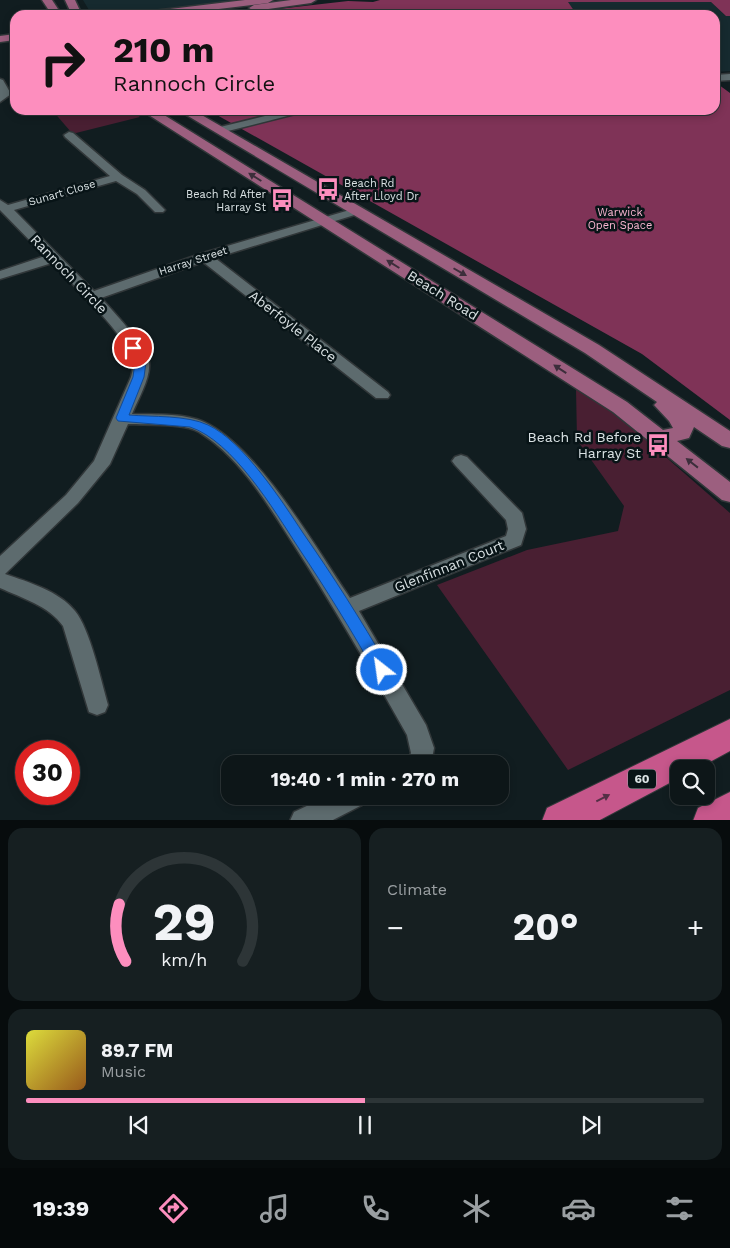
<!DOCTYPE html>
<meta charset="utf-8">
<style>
:root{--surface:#0d1618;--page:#161f21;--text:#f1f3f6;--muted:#9a9fa2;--line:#2d3537;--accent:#fd8ebe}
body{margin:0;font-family:"Work Sans",sans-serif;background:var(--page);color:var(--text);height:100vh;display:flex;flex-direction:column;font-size:19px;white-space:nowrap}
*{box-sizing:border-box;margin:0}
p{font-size:16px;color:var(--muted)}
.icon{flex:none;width:28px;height:28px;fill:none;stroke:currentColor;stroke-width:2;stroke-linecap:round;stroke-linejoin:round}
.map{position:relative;height:820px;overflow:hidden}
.panel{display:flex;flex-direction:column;gap:8px;padding:8px;background:#070c0d;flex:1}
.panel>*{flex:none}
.banner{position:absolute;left:10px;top:10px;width:710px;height:105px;border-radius:15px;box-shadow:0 2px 8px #0003,0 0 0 1px var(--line);background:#fd8ebe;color:#111;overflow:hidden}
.controls{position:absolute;left:670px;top:760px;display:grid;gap:10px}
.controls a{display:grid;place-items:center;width:45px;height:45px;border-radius:10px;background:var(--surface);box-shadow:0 2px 8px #0003,0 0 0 1px var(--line);font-size:25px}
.speed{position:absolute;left:15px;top:740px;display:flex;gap:10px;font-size:25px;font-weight:700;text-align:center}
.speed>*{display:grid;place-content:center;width:65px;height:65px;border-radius:50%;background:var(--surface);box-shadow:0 2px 8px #0003,0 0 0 1px var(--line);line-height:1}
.speed .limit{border:8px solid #d22;background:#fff;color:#111}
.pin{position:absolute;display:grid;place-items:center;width:42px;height:42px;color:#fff;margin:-21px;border:2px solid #fff;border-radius:50%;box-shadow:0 1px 5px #0007}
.me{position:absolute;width:55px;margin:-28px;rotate:330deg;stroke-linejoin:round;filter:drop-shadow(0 0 4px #0008)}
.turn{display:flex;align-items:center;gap:18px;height:105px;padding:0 20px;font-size:22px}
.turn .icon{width:65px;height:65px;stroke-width:2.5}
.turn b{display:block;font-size:35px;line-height:42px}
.big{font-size:38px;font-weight:700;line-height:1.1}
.panel .tile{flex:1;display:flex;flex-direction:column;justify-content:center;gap:8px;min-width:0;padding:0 18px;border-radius:15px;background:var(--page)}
.panel .dial{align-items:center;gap:0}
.dial svg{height:130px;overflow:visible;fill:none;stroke:var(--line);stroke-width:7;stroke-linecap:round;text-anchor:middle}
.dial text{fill:var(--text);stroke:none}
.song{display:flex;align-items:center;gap:15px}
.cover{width:60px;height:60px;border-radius:8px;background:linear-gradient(135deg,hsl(60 70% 55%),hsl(30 70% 35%))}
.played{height:5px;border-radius:2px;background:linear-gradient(90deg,var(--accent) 50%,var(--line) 50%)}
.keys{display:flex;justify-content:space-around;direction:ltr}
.heat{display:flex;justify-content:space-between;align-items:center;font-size:28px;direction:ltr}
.panel .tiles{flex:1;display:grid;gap:8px;grid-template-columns:1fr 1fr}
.tile:last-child{grid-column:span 2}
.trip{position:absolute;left:221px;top:755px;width:288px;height:50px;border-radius:15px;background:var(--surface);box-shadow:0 2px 8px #0003,0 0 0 1px var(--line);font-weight:700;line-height:50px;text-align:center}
.tabs{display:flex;height:80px;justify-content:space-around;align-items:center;background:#05090a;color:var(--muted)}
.tabs .icon{width:35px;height:35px}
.tabs .on{color:var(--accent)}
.tabs b{font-size:22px;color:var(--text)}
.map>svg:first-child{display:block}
.built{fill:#162a2f}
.green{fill:#491f32}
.forest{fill:#7f3357}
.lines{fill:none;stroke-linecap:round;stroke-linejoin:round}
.minor-casing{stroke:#313739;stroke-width:3}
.major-casing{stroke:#313739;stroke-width:3}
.highway-casing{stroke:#313739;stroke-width:2}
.minor{fill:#5d6b6e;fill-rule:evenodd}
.major{fill:#9c5f7f;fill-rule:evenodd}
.highway{fill:#c6578b;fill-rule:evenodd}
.oneway{fill:#3c2e3b}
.oneway2{fill:#542f45}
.route{fill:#1a73e8;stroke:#114b97}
.labels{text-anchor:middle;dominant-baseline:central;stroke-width:5;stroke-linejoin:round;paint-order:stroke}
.far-poi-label{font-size:11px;fill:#dae2e4;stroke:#081417;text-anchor:start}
.far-street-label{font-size:11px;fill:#dae2e4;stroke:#081417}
.far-park-label{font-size:11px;fill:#f9b5d0;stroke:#081417}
.shield{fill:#081417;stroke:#9ba4a6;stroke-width:1}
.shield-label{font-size:12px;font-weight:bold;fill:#dae2e4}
.street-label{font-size:14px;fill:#dae2e4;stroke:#081417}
.poi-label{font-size:14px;fill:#dae2e4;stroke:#081417;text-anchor:end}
</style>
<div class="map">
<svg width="730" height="821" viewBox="0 0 730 821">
<rect width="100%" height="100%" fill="#111d20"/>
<g class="built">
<path d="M83,0h157l-128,15h-20z"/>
<path d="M567,2h144l15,14h4v55l-15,1v-57h-138z"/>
</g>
<g class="green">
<path d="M52,110h78l10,7 -64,16 -5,-1z"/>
<path d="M576,388l38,24 116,101v177l-162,80 -131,-185 90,-35 91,-19 6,-25 -47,-66z"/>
</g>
<g class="forest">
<path d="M380,0h350v16h-4l-15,-14h-143l9,13h-352l123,-14 25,1z"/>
<path d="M715,82l15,11v327l-88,-66 -434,-244h507z"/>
</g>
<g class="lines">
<defs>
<g id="minor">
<path d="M730,74v6l-15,1v-6z"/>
<path d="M0,79l3,1 8,14 -11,8z"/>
<path d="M289,110h16l-2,2 -83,21 -5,-3 1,-2z"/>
<path d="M69,132l4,1 49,42 23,15 20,20 -2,2h-8l-18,-18 -21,-13 -102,29 80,81 106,-37 153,-45h8l2,2 -2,2 -146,45 173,134 2,3 -2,3h-12l-173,-136 -102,36c12,13 45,48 48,64 2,16 -11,37 -17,52 24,1 56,-2 78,11 53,30 105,122 140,173l156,-62 2,-7 -2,-9 -51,-55 -3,-4 3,-4 6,-2 6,2 55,56 4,16 -5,16 -162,66 67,114 8,23 -3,16h-25l5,-11 -4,-18c-36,-64 -73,-128 -113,-190 -26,-40 -53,-87 -95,-113 -15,-9 -52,-7 -71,-8l-18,40 -32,39 -73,71c23,8 54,17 70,37 15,18 26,70 33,94l-3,7 -8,3 -8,-3 -26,-86c-14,-20 -41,-28 -63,-38v-32l66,-61 28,-34 37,-84c1,-4 3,-11 2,-15 -5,-26 -62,-79 -81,-99l-52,16v-8l45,-15 -45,-46v-10l8,5 102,-29 -45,-39 -1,-2z"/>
<path d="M328,796h39l-3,8 -33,17h-41l4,-9z"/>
</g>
<g id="major">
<path d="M42,0h10l10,15h-10z"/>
<path d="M65,0h10l7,15h-10z"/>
<path d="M245,0h28l-5,3 -99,12h-29l5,-3z"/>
<path d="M291,0h25l-5,3 -57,8 -5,-3 5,-3z"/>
<path d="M15,34v6l-15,2v-6z"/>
<path d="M141,110h15l471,292 36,28 10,-2 -4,-7 -15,-16 3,-3 -72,-49 -407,-243h15l406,235 131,86v17l-8,-2 -28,-19 -5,11 -12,3 53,41v20l-8,-2 -109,-88z"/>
</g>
<g id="highway">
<path d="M730,719v32l-33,18h-18v9l-81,43h-56l5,-13z"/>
<path d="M730,792v29h-37l5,-13z"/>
</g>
</defs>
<use href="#minor" class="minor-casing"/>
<use href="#major" class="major-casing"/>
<use href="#highway" class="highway-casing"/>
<use href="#minor" class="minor"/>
<use href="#major" class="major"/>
<use href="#highway" class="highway"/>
</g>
<defs><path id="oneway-solid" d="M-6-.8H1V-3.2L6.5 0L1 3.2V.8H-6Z" transform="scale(1.25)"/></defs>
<g class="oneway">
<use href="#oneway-solid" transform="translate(255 177) rotate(-148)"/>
<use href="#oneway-solid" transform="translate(393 264) rotate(-148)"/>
<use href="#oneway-solid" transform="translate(460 272) rotate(30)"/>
<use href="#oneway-solid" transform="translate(560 369) rotate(-147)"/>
<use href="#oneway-solid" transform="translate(692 463) rotate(-142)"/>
</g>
<use class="oneway2" href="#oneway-solid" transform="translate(603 798) rotate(-27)"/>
<path class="route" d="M133,345l4,1 9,16 -2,15 -15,38c23,2 58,0 79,10 35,16 74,76 95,108 30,43 58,87 84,132l3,5 -3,4 -5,2 -6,-2c-24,-43 -50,-85 -78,-127 -24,-37 -65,-106 -108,-120l-72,-6 -2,-3 17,-41 2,-15 -7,-14z"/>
<defs>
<symbol id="bus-bare" viewBox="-9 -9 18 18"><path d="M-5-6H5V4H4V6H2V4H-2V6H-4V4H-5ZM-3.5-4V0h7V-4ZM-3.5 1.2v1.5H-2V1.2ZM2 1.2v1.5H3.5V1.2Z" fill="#fd8ebe" stroke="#081417" stroke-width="2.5" paint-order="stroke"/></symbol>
</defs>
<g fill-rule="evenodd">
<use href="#bus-bare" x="312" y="173" width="32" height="32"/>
<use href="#bus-bare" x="266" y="184" width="32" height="32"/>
<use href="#bus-bare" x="642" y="429" width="32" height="32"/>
</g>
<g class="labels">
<g class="far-poi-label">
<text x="344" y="183">Beach Rd<tspan x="344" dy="13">After Lloyd Dr</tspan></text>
<text x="266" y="194" text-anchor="end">Beach Rd After<tspan x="266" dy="13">Harray St</tspan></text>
</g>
<g class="far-street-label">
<text transform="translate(62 193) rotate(-16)">Sunart Close</text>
<text transform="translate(193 261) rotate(-18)">Harray Street</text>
</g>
<g class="far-park-label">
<text x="620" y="212">Warwick<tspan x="620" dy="13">Open Space</tspan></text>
</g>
<rect class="shield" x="628" y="769.5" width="28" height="19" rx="4"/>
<g class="shield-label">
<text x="642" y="779">60</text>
</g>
<g class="street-label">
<text transform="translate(69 274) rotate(46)">Rannoch Circle</text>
<text transform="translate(443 295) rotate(32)">Beach Road</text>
<text transform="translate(293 326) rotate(38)">Aberfoyle Place</text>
<text transform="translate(449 566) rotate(-22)">Glenfinnan Court</text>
</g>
<g class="poi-label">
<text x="641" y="437">Beach Rd Before<tspan x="641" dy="16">Harray St</tspan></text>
</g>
</g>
</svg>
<div class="controls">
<a><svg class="icon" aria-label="search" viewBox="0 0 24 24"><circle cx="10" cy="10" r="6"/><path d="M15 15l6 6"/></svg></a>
</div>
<div class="speed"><div class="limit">30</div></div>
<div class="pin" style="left:133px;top:348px;background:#d93025"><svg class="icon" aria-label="arrive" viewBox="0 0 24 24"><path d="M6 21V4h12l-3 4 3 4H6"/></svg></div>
<svg class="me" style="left:382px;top:670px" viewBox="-20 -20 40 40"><circle r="17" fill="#1a73e8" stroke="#fff" stroke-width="3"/><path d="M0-11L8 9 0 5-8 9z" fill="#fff"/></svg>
<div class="trip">19:40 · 1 min · 270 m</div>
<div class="banner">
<div class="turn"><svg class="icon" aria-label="right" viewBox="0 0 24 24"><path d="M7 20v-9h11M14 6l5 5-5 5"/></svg><div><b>210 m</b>Rannoch Circle</div></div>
</div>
</div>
<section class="panel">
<div class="tiles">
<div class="tile dial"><svg viewBox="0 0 100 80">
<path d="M14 69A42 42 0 1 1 86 69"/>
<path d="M14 69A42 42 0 0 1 10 34" stroke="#fd8ebe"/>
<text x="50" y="56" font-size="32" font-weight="700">29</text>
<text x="50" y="72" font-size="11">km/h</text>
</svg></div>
<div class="tile"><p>Climate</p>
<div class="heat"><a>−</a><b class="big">20°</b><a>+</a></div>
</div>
<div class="tile">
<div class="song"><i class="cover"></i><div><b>89.7 FM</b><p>Music</p></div></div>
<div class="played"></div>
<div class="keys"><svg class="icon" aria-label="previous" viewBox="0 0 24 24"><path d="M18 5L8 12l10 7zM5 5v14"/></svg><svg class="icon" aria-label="pause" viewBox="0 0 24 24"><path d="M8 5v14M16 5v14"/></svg><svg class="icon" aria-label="next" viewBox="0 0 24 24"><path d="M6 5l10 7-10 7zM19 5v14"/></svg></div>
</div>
</div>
</section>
<nav class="tabs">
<b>19:39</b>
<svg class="icon on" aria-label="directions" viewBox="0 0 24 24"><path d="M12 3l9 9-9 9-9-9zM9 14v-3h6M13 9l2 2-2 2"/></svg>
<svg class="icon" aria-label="music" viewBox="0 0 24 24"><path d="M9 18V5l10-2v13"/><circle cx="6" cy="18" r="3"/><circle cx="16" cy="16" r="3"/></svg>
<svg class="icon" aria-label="phone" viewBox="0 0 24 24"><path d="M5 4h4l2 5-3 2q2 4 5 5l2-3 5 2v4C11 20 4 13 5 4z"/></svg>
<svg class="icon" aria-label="climate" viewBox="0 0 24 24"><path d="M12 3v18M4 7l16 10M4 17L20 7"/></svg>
<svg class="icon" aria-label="car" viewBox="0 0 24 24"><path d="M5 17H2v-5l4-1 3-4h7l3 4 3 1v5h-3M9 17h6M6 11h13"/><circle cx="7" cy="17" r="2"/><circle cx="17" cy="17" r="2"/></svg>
<svg class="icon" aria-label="filters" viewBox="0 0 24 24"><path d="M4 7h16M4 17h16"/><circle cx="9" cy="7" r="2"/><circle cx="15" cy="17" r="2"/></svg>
</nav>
